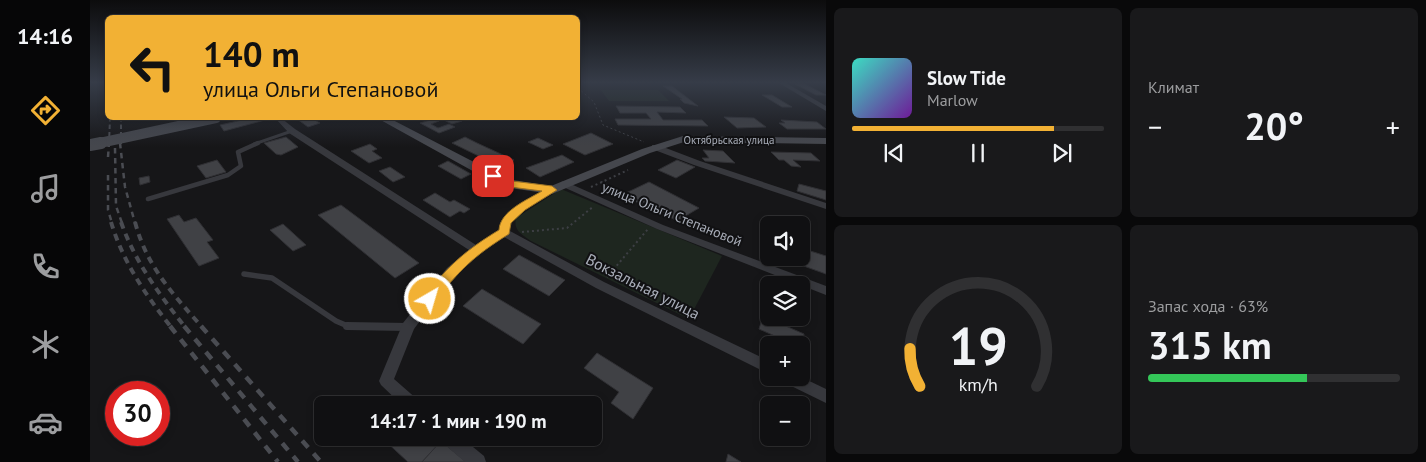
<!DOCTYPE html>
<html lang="ru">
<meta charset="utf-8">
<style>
:root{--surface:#101012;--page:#19191b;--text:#f1f3f6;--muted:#9c9d9f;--line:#303032;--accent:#f2b134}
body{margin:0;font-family:"PT Sans",sans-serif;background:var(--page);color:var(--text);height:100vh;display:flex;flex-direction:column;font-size:19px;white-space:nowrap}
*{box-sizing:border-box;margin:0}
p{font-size:16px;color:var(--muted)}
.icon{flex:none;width:28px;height:28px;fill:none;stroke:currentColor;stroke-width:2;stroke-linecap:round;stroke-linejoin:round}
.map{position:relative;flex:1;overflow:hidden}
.side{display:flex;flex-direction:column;gap:8px;padding:8px;background:#09090a;width:600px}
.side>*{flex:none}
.banner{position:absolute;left:15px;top:15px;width:475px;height:105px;border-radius:8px;box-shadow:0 2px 8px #0003,0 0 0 1px var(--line);background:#f2b134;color:#111;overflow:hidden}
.tools{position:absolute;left:670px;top:216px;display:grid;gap:10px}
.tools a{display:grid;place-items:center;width:50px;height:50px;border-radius:8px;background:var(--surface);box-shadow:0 2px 8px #0003,0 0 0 1px var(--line);font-size:25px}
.speed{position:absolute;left:15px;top:381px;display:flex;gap:10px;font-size:25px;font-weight:700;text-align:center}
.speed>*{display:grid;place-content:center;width:65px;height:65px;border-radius:50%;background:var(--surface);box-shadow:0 2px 8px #0003,0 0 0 1px var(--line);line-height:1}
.speed .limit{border:8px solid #d22;background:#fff;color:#111}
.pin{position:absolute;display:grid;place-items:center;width:42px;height:42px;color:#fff;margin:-21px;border-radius:10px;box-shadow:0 2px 8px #0006}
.me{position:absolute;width:55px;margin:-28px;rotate:38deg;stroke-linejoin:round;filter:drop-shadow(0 0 4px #0008)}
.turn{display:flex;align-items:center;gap:18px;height:105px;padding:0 15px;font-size:22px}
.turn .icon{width:65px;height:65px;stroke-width:2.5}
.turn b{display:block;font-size:35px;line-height:42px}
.big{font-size:38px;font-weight:700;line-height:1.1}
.side .card{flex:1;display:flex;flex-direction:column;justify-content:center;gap:8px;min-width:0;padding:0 18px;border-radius:8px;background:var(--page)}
.side .dial{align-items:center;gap:0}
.dial svg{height:130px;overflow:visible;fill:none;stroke:var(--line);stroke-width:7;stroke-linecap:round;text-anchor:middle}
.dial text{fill:var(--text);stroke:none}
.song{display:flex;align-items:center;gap:15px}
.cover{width:60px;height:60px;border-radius:8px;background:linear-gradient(135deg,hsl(170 70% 55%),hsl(280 70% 35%))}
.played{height:5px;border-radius:2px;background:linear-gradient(90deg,var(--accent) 80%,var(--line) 80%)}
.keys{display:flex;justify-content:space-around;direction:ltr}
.heat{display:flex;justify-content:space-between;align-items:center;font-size:28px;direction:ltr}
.charge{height:8px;border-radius:4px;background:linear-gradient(90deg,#34c759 63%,var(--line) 0)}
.side .tiles{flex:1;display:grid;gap:8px;grid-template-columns:repeat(2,1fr)}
.trip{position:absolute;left:224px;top:396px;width:288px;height:50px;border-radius:8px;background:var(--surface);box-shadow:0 2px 8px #0003,0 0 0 1px var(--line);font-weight:700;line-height:50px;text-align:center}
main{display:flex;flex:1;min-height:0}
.dock{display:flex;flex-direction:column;width:90px;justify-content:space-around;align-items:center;background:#060607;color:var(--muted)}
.dock .icon{width:35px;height:35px}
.dock .selected{color:var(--accent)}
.dock b{font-size:22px;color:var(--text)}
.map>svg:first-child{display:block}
.green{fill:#1e261f}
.building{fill:#404145;stroke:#303034}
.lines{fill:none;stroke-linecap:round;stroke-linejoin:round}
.path-far1{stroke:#3d3f44;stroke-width:1;stroke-dasharray:2 2.5;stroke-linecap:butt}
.path{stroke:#3d3f44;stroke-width:2;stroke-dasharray:2 3;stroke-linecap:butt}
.lane-far3{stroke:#37383d;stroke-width:3}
.lane-far2{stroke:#37383d;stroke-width:4.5}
.lane-far1{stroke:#37383d;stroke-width:5.5}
.lane{stroke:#37383d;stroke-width:8}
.street{fill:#37383d;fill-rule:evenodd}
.secondary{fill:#45474d;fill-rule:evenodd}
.rail-far3{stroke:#4a4c52;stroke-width:2;stroke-dasharray:4.5 3;stroke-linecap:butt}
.rail-far2{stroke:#4a4c52;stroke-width:2.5;stroke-dasharray:5.5 4.5;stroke-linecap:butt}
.rail-far1{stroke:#4a4c52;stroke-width:4;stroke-dasharray:7 5.5;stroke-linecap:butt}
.rail{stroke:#4a4c52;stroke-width:4.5;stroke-dasharray:9 8;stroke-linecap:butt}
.secondary-bridge-far1{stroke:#45474d;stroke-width:10}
.secondary-bridge{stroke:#45474d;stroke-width:12}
.route{fill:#f2b134;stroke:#9d7322}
.labels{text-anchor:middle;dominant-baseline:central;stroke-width:4;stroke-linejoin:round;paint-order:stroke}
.far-street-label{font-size:11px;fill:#a8adb8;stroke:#111113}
.street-label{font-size:14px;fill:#a8adb8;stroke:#111113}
.near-street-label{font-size:16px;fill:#a8adb8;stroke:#111113}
</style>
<main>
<nav class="dock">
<b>14:16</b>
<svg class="icon selected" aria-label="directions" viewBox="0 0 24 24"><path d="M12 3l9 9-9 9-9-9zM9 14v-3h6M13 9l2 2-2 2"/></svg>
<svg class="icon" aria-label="music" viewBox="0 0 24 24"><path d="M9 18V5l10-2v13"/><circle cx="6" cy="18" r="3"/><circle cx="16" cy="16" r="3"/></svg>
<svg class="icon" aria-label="phone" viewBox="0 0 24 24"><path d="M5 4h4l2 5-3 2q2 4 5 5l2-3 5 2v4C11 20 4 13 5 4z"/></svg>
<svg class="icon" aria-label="climate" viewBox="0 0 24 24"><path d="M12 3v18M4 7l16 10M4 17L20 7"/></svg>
<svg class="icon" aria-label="car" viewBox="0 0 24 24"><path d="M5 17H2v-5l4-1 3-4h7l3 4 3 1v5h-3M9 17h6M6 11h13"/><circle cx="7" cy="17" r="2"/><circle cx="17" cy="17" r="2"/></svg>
</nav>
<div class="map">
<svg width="736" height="462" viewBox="0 0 736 462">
<rect width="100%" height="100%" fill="#161618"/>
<g class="green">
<path d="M511,90h57l11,11h-60z"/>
<path d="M471,189l161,67 -33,63 -158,-78c-9,-7 -18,-10 -15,-23z"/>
</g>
<g class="building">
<path d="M705,84h10l21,11h-10z"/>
<path d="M573,86h9l26,20 -14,-3 -4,-4h2z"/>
<path d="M672,95h10l20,12h-10z"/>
<path d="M526,106l64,1 6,6 -29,-1 6,8h39l6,6 -90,-1 -3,-6h36l-5,-6h-26z"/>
<path d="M634,117l30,1 12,9 -29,1z"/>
<path d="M161,118h11l3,2 -41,11 -4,-6z"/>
<path d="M212,118h9l9,5 -12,4 -11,-8z"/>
<path d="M350,118h16l6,3 -10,3z"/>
<path d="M344,119l5,2 -8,3 7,4 11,-4 6,3 -16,6 -19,-10z"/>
<path d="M691,120l36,2 9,7h-39l-8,-6h6z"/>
<path d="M501,133l22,11 -28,11 -22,-11z"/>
<path d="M196,137l12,10 -17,8 -5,-1 -12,-11z"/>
<path d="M375,137l12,6 37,17 -13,7 -49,-24z"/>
<path d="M448,138l15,7 -10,4 -15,-7z"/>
<path d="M280,144l7,5 -5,2 10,7 -13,5 -18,-12z"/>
<path d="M613,150l20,1 12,12 -30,-2 -3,-3h7z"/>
<path d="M681,152l40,1 9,8 -27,-1 8,7 -10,-1 -7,-6h-5z"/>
<path d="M472,155l12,7 -34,15 -14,-9z"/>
<path d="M127,160l9,12 -20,6 -9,-12z"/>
<path d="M587,160l18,7 -19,11 -18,-8z"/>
<path d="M358,161l23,13 -10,5 -23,-13z"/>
<path d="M300,167l15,10 -12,5 -14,-11z"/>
<path d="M59,176l1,6 -10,3 -1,-7z"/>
<path d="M396,181l19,10 -8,4 -19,-10z"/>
<path d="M559,182l50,26 -22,13 -51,-28z"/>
<path d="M709,184l27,7v9l-29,-9z"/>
<path d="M345,193l15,9 4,-2 16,9 -6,4 -4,-2 -10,6 -27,-17z"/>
<path d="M251,205l78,58 -24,15 -77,-63z"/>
<path d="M89,215l5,7 12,-4 17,22 -6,2 12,16 -20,8 -32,-47z"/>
<path d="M193,224l23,21 -13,6 -23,-21z"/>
<path d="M711,248l25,8v18l-39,-14 1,-2h13z"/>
<path d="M429,255l46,25 -16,16 -46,-27z"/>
<path d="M392,289l59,35 -18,20 -60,-38z"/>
<path d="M673,316l41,18 -2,14 -1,-3h-6l-36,-16z"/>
<path d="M507,353l56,35 -20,31 -22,-16 8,-11 -35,-24z"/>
<path d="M292,438h47l9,7 -16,17h-14z"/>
<path d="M351,441l25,21h-44z"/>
<path d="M638,454l13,8h-15z"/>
</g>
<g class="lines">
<path class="path-far1" d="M488,88l16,14 9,23 41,17"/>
<g class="path">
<path d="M511,182l63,34"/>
<path d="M501,187l37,-17"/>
<path d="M432,232l45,-4 27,-22"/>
<path d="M517,277l41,-48"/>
</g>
<path class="lane-far3" d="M164,144l38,-13"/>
<path class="lane-far2" d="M58,199l80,-24 13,-9 -3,-14 20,-9"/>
<path class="lane-far1" d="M154,274l28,4 64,43 14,6"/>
<path class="lane" d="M257,326l60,1"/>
<g class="street">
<path d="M689,83h7l40,23v5z"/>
<path d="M185,118h6l14,11 181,116 24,-14 2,-11c10,-9 39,-34 53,-32l1,2 -1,2 -31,18 -14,13v8l94,51 165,79v13l-173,-86 -92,-51 -24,15 -25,22 -41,55 -20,50 24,21 3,5h-19l-21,-20 -2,-4 24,-58 44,-55 22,-18 -180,-117z"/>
<path d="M562,145h6l42,16 126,42v6l-132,-44 -42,-16z"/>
<path d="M474,181l99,44 163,61v9l-169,-66 -96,-43 -1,-2 1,-2z"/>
<path d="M711,377l25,12v14l-43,-21 -2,-4z"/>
<path d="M352,438h20l22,18 2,6h-21l-21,-18z"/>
</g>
<path class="secondary" d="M287,118h12l108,56 16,6 38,6 91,-37 41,-13 143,2v6l-142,-2 -34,11 -98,41 -42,-6 -21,-8z"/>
<g class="rail-far3">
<path d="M19,144l1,-26"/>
<path d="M31,144v-26"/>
</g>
<g class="rail-far2">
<path d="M30,143l5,44 10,36"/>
<path d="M25,148l1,58 6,17"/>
<path d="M18,157l1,-14"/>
<path d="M18,175v35l4,13"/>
</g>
<g class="rail-far1">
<path d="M21,222c12,40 34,72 60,105"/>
<path d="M31,222c14,40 38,72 64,105"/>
<path d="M45,222c12,45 37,71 67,105"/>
</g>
<g class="rail">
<path d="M80,326l108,136"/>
<path d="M94,326l114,136"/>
<path d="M111,326l120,136"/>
</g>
<path class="secondary-bridge-far1" d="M5,144l121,-26"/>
<path class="secondary-bridge" d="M0,145l11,-2"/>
</g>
<linearGradient id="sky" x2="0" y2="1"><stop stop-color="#0c0c0d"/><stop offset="0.56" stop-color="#363c48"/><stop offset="1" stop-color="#363c48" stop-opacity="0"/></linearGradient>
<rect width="736" height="147" fill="url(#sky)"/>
<path class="route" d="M399,174h7l16,7 40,5 5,4 -32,20 -14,13 -2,11c-34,21 -51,37 -74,68h-10l-2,-3 2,-4c24,-30 41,-45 74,-65 1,-19 28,-30 43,-39l-32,-4 -21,-8z"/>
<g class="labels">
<g class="far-street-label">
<text x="639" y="140">Октябрьская улица</text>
</g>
<g class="street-label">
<text transform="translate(582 214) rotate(22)">улица Ольги Степановой</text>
</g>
<g class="near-street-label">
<text transform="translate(553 286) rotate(27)">Вокзальная улица</text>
</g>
</g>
</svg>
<div class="tools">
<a><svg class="icon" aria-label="sound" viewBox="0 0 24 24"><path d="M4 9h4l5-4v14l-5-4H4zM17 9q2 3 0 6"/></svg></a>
<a><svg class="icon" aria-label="layers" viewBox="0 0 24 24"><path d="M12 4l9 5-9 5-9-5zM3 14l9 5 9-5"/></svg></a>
<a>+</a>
<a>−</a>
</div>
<div class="speed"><div class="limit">30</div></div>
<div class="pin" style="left:403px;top:176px;background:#d93025"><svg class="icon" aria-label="arrive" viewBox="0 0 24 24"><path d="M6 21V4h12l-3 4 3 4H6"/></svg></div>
<svg class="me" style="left:340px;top:299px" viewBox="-20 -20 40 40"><circle r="17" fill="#f2b134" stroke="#fff" stroke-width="3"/><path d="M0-11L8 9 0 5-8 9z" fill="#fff"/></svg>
<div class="trip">14:17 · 1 мин · 190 m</div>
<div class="banner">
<div class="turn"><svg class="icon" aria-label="left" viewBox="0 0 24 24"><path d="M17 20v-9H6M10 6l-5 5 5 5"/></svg><div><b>140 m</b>улица Ольги Степановой</div></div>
</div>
</div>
<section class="side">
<div class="tiles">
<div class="card">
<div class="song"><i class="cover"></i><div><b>Slow Tide</b><p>Marlow</p></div></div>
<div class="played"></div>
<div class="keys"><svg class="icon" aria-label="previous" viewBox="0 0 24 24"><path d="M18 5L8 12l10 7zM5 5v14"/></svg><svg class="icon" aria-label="pause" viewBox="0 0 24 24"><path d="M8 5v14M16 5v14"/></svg><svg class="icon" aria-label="next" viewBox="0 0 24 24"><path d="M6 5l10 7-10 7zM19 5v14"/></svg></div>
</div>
<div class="card"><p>Климат</p>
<div class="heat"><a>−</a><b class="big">20°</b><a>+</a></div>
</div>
<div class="card dial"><svg viewBox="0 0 100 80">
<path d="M14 69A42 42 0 1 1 86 69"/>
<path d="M14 69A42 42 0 0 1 8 46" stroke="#f2b134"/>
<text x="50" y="56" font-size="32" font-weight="700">19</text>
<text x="50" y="72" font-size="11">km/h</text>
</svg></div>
<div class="card"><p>Запас хода · 63%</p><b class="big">315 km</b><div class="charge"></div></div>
</div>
</section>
</main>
